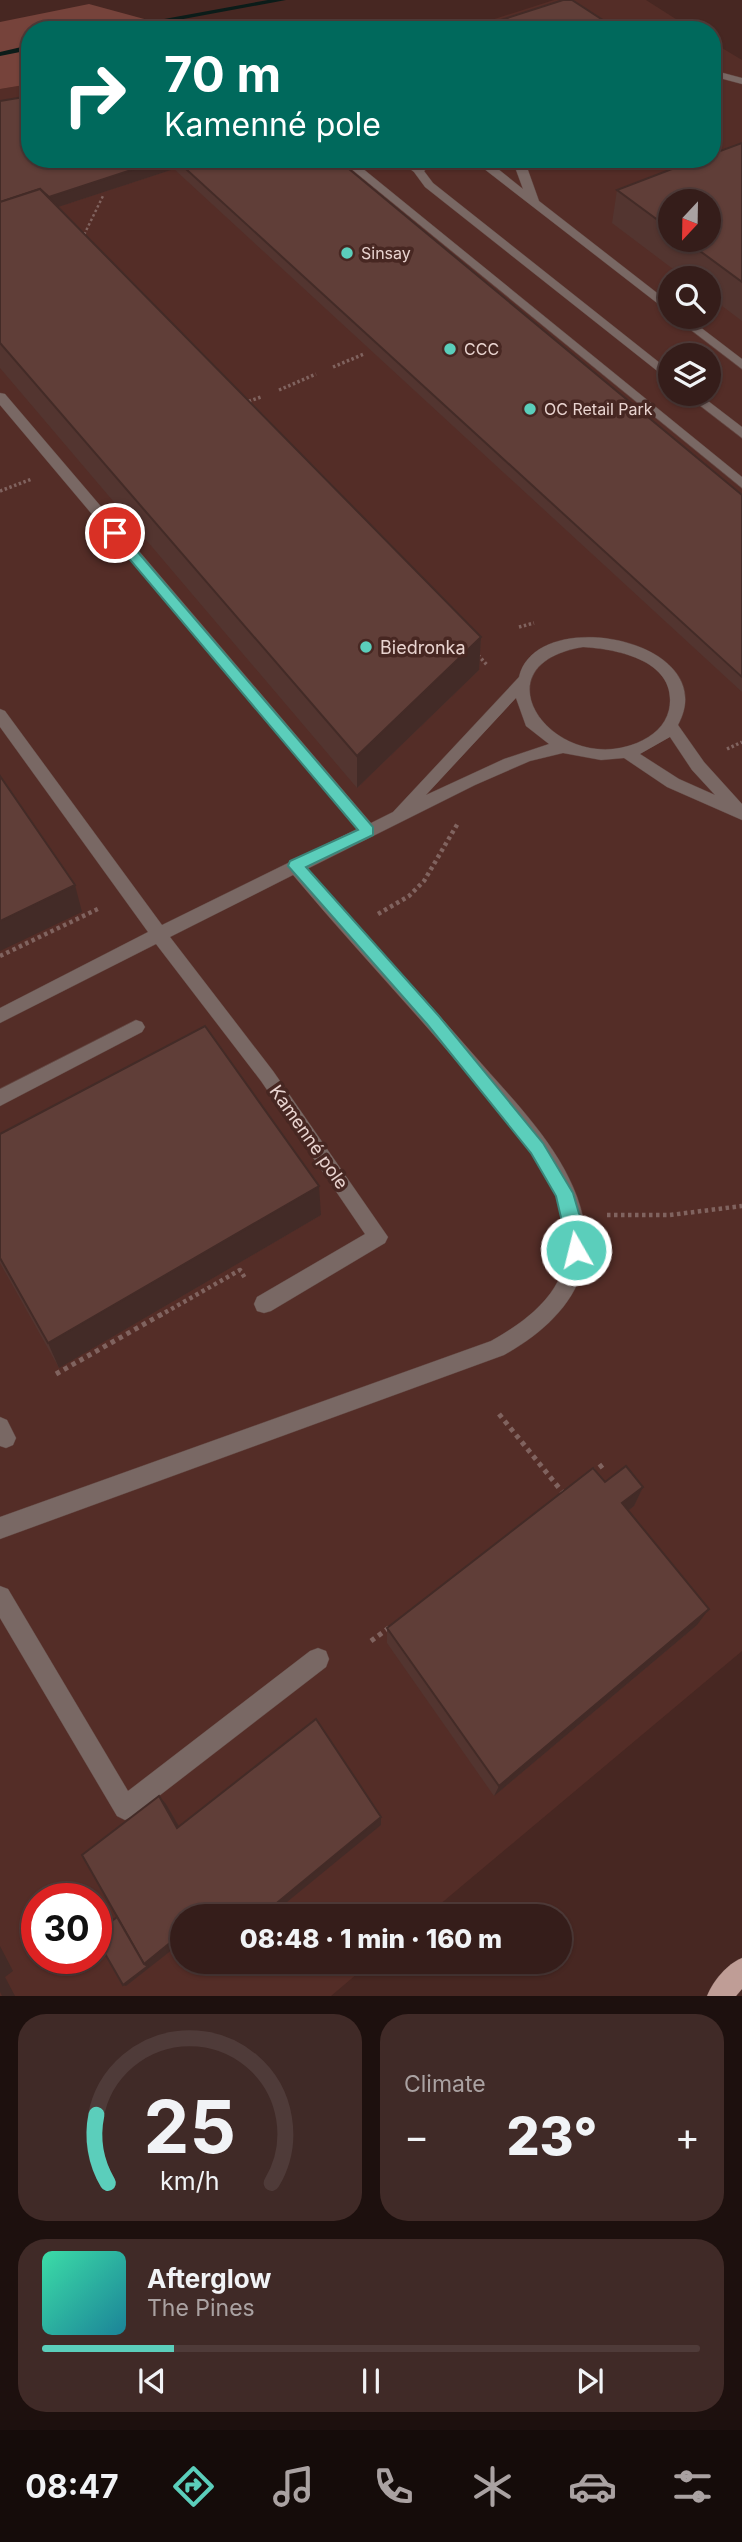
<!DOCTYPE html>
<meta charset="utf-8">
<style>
:root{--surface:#351d1a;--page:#402a27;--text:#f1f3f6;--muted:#aaa2a2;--line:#4f3b39;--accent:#5bcebb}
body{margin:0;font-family:Inter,sans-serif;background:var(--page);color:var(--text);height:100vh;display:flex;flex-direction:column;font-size:26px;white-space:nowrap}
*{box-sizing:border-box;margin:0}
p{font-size:23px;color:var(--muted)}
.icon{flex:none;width:38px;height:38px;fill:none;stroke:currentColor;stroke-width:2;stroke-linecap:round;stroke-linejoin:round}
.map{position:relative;height:1996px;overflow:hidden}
.panel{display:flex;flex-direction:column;gap:18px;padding:18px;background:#1d100e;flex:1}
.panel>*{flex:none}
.guide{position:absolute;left:21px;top:21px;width:700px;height:147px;border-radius:28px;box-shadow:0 2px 5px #0004,0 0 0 2px var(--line);background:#00695c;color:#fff;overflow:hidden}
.needle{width:46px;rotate:202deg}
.buttons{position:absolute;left:658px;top:189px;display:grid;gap:14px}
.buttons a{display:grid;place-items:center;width:63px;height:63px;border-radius:50%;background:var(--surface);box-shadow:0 2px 5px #0004,0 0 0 2px var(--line);font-size:35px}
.speed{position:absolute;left:21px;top:1883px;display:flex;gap:14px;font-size:35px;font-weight:700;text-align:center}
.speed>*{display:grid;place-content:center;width:91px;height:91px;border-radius:50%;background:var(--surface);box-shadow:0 2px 5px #0004,0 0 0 2px var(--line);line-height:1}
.speed .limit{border:10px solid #d22;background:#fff;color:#111}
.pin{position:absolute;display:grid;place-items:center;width:60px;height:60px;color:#fff;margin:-30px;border:4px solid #fff;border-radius:50%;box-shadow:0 2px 7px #0007}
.me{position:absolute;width:77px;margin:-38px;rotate:352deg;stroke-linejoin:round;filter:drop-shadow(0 0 5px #0008)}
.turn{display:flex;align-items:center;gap:24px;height:147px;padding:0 28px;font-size:32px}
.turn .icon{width:91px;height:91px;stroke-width:2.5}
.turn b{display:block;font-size:49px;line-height:60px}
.big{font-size:52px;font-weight:800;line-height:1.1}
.panel .tile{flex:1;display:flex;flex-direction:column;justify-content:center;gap:10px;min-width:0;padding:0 24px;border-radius:28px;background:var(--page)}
.panel .dial{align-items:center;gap:0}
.dial svg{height:182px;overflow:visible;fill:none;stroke:var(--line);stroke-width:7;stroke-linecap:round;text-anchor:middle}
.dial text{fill:var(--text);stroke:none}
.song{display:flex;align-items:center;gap:21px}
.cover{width:84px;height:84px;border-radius:10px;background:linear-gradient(135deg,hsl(160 70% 55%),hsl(190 70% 35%))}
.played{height:7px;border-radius:4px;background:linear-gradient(90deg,var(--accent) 20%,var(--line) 20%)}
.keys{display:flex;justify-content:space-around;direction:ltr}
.heat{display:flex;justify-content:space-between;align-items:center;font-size:38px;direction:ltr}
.panel .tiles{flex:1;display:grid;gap:18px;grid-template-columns:1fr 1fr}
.tile:last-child{grid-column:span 2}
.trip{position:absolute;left:170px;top:1904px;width:402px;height:70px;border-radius:35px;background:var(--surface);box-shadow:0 2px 5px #0004,0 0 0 2px var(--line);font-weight:800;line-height:70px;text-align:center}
.menu{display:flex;height:112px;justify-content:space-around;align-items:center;background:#150c0a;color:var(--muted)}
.menu .icon{width:49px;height:49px}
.menu .on{color:var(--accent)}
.menu b{font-size:32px;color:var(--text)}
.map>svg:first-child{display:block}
.built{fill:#542d27;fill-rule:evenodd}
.green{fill:#76433b}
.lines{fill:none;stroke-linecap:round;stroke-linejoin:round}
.stream{fill:#0b1c19;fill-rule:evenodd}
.minor-casing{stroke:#61433e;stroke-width:1}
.major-casing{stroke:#61433e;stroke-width:1}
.path-far3{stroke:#80635f;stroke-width:2.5;stroke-dasharray:2.5 2.5;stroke-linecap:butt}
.path-far2{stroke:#80635f;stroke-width:3.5;stroke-dasharray:2.5 2.5;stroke-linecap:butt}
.path-far1{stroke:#80635f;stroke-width:4.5;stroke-dasharray:3.5 3.5;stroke-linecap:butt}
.path{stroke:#80635f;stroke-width:5;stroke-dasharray:4.5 4.5;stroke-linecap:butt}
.minor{fill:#796864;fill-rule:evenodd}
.major{fill:#bf9d96;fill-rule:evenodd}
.wall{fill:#533530;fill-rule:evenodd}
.shaded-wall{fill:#432b27}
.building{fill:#603e38;stroke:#432b27;stroke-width:2}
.route{fill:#5bcebb;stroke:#3b867a;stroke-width:2}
.poi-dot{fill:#5bcebb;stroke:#472722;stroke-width:2.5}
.labels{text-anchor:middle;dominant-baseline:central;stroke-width:7;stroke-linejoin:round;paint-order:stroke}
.far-poi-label{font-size:16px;fill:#e9d4d0;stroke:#472722;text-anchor:start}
.poi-label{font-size:18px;fill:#e9d4d0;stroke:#472722;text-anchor:start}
.street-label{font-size:18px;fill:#e9d4d0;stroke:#472722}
</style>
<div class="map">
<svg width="742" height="1996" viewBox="0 0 742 1996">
<rect width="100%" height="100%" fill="#472722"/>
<g class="built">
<path d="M554,0h92l47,30h-233z"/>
<path d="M712,42l30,18v1591l-316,265h-244v46h189l-40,34h-331v-1907l30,-5v75h682zM670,201h39v39h-39zM670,278h39v39h-39zM670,355h39v39h-39zM37,1899h59v59h-59z"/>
</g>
<path class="green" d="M89,4l81,22 -5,4h-135v54l-30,5v-67z"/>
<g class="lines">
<g class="stream">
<path d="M268,0h18l-162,30h-20z"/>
<path d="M30,45v5l-30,6v-4z"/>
</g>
<defs>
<g id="minor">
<path d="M712,70l30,8v6l-30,-8z"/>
<path d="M339,159h12l391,318v11z"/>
<path d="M397,159h13l8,6 8,-6h13l-15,12 9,12 237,188v10l-245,-194 -11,-15z"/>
<path d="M486,159h11l-4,6 30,24 -11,-30h12l15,42 131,102v10l-187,-145 -2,-2z"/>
<path d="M674,317h13l55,42v10z"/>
<path d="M0,393l5,1 366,429 22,-11 126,-135c17,-74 205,-37 159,48l26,37 38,42v16l-75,-33 -43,-29 -23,2 -38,-7 -33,8 -55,24 -168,84c54,62 112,122 166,185 44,51 107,110 113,182 4,55 -37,94 -82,119l-504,184v-22l491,-176c34,-19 73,-47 75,-90 2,-21 -4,-42 -12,-62 -21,-44 -57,-81 -89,-118 -56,-66 -116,-129 -172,-196l-123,62 103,134 115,166 -3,6 -114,68 -7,2 -7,-2 -3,-7 3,-7 108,-63 -104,-153 -105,-137 -156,79v-15l148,-76 -148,-205v-18l5,2 157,214 195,-96 -357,-424zM583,647c35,2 96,14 86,63 -4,16 -16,26 -32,33 -83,34 -164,-78 -54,-96zM516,698l10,28 23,18 -45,15 -78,36zM670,737l22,33 23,25 -36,-16 -39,-25z"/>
<path d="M685,394h14l43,33v11z"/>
<path d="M136,1020l6,2 3,5 -3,5 -142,74v-17z"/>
<path d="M0,1417l7,3 9,18 -3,7 -7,3 -6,-2z"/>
<path d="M0,1586l8,3 120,202 182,-140 8,-3 8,3 3,8 -3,8 -193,149 -8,4 -8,-4 -117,-198z"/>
</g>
<path id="major" d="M742,1958v31l-6,7h-29c6,-15 20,-32 35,-38z"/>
</defs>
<use href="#minor" class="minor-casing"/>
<use href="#major" class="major-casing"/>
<path class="path-far3" d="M82,239l21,-43"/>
<g class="path-far2">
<path d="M333,367l31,-13"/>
<path d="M279,390l37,-16"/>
<path d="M244,403l17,-6"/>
<path d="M0,491l32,-12"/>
<path d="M519,627l15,-4"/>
<path d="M478,655l9,10"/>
<path d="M727,749l15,-7"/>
</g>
<g class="path-far1">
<path d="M378,914l31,-18 15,-15 34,-58"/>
<path d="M0,956l100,-48"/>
<path d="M607,1215h63l72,-9"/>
<path d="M159,1316l81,-46 5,8"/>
</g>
<g class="path">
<path d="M56,1374l106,-60"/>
<path d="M499,1414l65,80"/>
<path d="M592,1473l13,-10"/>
<path d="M371,1641l19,-14"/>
</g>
<use href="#minor" class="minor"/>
<use href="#major" class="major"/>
</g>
<g class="wall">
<path d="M0,101l30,58h307l405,336v197l-568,-523 -116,38 423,430 -2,33 -122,118 -357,-420z"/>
<path d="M742,143v178l-33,-25v-18h-24l-73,-55 5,-33zM670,201l39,39h-39z"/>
<path d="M0,1134l321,81 -262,153 -59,-105z"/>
<path d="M643,1487l-9,19 -6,5 69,114 -203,171 -107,-153v-15z"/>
</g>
<g class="shaded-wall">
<path d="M165,159h8l1,10 -174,57v-13z"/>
<path d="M481,637l-2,33 -122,118v-32z"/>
<path d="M75,885l7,27 -82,39v-30z"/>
<path d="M319,1186l2,29 -262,153 -11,-25z"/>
<path d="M643,1487l-9,19 -20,16 8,-19z"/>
<path d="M709,1609l-12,16 -203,171 5,-10z"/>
<path d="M159,1796l7,8 18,31 -7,-7z"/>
<path d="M381,1817v8l-111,91h-9z"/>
<path d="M217,1905l5,5 -8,6h-11z"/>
<path d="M182,1933v9l-56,44 -3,-1 21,-21z"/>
<path d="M0,1946l13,25 -8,6 10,19h-13l-2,-4z"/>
</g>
<g class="building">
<path d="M563,0h9l43,28 -6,2h-139z"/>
<path d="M30,96v63h135l-116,38 -9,-8 -40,13v-101z"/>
<path d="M742,143v139l-57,-42h24v-39h-39v28l-53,-39 81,-31h14v-5z"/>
<path d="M175,159h162l405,336v182z"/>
<path d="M40,189l441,448 -124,119 -357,-413v-141z"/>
<path d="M0,776l75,109 -75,36z"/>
<path d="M205,1026l114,160 -271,157 -48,-85v-124z"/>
<path d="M626,1466l17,21 -21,16 87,106 -210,177 -112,-158 206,-160 12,14z"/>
<path d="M316,1719l65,98 -120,99h-38l-6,-11 -14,11h-21v17l-38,31 -62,-109 77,-59 18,32z"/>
<path d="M117,1917l27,47 4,2 -25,19 -27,-47v-4z"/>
</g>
<path class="route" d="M115,529l4,1 254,297v8l-67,32 132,148 105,128 30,50 12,41 -3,22h-12l-14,-60 -25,-43 -104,-129 -139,-158 2,-5 68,-31 -248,-294v-6z"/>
<g class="poi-dot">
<circle cx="347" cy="253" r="7"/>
<circle cx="450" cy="349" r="7"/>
<circle cx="530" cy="409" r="7"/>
<circle cx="366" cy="647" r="7"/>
</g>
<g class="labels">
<g class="far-poi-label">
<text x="361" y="253">Sinsay</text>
<text x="464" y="349">CCC</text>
<text x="544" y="409">OC Retail Park</text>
</g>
<g class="poi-label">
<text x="380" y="647">Biedronka</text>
</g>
<g class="street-label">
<text transform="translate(309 1137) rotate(55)">Kamenné pole</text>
</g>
</g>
</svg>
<div class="buttons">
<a><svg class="needle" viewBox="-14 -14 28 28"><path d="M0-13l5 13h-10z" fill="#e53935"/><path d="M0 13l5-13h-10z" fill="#aaa2a2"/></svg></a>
<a><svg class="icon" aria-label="search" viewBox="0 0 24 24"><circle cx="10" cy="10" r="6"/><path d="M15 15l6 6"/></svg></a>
<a><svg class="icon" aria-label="layers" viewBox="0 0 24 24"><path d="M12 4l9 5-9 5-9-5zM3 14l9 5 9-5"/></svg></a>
</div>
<div class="speed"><div class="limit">30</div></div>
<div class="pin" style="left:115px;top:533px;background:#d93025"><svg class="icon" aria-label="arrive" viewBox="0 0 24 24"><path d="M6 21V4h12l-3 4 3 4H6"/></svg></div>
<svg class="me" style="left:576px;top:1250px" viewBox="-20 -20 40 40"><circle r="17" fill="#5bcebb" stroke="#fff" stroke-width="3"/><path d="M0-11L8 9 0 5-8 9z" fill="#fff"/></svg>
<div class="trip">08:48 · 1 min · 160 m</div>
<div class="guide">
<div class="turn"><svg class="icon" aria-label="right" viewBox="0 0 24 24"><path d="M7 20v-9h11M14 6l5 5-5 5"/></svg><div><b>70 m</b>Kamenné pole</div></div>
</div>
</div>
<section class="panel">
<div class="tiles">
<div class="tile dial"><svg viewBox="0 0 100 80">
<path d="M14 69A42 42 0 1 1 86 69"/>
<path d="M14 69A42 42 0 0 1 9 39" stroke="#5bcebb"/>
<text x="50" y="56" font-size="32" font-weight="700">25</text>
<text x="50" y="72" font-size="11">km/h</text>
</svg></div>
<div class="tile"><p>Climate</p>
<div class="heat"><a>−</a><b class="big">23°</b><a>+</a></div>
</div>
<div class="tile">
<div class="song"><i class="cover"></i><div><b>Afterglow</b><p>The Pines</p></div></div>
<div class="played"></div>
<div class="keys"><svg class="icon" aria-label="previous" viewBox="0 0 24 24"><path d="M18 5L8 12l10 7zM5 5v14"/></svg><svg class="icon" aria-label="pause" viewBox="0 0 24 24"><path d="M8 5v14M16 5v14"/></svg><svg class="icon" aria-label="next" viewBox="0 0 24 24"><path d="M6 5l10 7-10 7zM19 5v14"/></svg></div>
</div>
</div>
</section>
<nav class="menu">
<b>08:47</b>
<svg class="icon on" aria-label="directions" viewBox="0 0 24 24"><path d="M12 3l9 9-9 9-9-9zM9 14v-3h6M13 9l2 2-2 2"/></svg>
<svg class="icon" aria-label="music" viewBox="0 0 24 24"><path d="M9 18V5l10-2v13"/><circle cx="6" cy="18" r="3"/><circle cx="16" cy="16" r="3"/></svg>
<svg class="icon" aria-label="phone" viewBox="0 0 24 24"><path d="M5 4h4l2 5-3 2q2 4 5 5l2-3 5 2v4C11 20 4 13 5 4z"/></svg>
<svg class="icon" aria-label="climate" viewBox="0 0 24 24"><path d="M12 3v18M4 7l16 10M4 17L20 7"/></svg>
<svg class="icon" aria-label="car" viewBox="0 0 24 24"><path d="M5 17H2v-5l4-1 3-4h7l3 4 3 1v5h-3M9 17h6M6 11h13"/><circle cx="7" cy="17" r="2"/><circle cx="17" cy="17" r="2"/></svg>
<svg class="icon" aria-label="filters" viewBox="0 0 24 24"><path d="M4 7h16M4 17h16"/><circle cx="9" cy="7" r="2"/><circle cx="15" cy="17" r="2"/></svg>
</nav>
